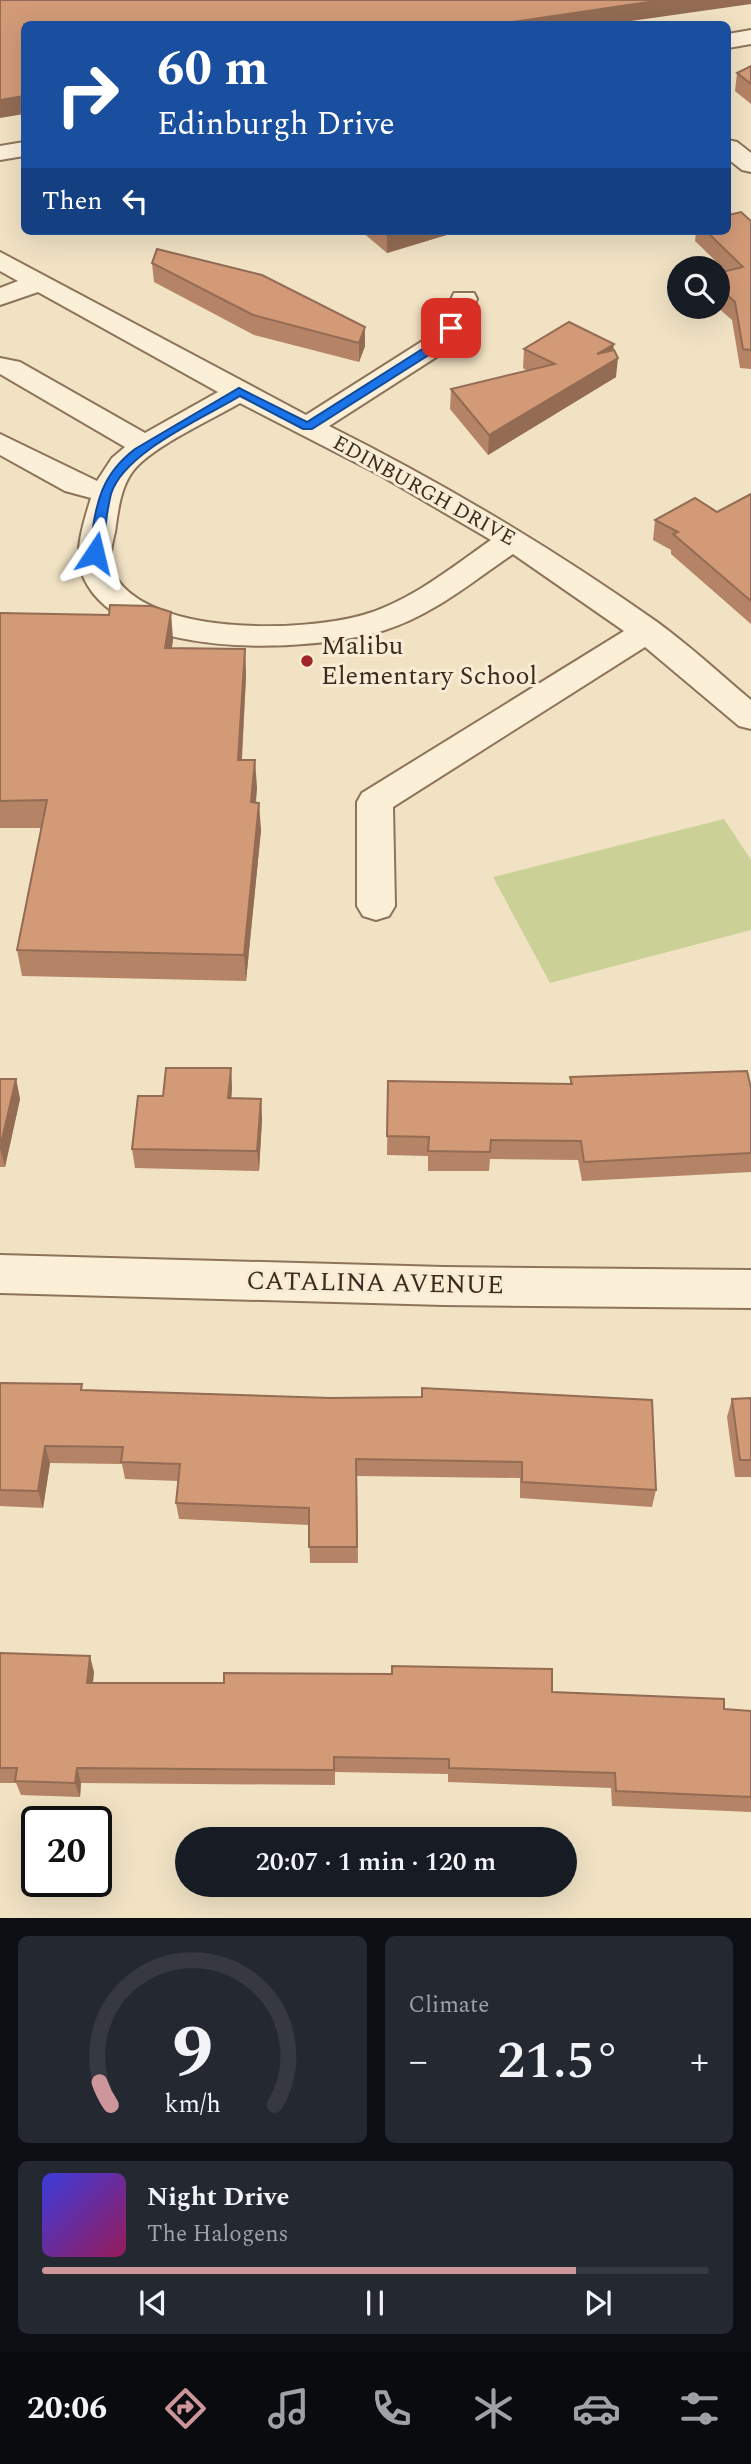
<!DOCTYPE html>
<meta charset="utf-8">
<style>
:root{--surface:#171b24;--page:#242831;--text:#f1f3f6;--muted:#9ea1a6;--line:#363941;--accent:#cd969a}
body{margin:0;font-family:Spectral,serif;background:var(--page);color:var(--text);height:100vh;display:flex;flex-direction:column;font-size:26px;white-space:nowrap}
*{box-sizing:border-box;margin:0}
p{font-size:23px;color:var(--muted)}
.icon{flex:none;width:38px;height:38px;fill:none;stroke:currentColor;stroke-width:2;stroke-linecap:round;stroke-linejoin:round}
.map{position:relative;height:1918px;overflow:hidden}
.drawer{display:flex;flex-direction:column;gap:18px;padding:18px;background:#0d0f14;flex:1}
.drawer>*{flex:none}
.top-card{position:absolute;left:21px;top:21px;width:710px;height:214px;border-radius:10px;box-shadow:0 7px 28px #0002;background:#1a4fa0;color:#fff;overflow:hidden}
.fabs{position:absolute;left:667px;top:256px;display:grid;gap:14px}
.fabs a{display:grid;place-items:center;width:63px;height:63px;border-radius:50%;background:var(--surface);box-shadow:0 7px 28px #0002;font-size:35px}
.speed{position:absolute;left:21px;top:1806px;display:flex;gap:14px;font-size:35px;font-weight:700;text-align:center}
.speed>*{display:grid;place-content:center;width:91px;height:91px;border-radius:50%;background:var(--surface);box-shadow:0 7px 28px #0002;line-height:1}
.speed .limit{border:4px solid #111;border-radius:10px;background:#fff;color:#111}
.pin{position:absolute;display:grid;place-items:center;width:60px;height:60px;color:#fff;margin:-30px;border-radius:14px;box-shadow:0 4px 10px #0006}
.me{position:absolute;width:77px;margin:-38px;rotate:10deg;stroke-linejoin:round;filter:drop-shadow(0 0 5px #0008)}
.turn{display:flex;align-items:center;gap:24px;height:147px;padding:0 21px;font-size:32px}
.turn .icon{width:91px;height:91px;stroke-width:2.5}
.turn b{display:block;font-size:49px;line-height:60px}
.then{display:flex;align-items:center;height:66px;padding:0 21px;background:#0003;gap:14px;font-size:26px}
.big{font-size:52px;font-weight:600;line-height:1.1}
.drawer .widget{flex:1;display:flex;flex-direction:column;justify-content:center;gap:10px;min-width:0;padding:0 24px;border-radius:10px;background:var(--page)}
.drawer .dial{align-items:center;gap:0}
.dial svg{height:182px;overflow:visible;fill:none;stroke:var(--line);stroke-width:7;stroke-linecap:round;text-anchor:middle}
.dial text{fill:var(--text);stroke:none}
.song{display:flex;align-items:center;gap:21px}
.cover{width:84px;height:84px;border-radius:10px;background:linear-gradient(135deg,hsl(240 70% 55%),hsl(330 70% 35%))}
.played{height:7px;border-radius:4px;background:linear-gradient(90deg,var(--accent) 80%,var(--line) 80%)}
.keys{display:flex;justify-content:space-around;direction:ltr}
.heat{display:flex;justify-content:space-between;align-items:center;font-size:38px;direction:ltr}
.drawer .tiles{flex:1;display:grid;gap:18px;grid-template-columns:1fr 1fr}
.widget:last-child{grid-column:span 2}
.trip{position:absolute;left:175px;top:1827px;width:402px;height:70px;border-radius:35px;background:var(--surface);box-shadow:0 7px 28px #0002;font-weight:600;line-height:70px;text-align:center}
.dock{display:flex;height:112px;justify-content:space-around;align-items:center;background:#090b0e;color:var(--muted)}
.dock .icon{width:49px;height:49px}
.dock .current{color:var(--accent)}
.dock b{font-size:32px;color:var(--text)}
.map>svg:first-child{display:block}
.green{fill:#cbd097}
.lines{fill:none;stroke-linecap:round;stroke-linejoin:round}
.minor-casing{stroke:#8d7359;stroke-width:4}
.minor{fill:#fbefd8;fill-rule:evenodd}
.wall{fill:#b58466}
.shaded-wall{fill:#936c53}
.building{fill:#d29a77;stroke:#936c53;stroke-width:2}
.route{fill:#1a73e8;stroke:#114b97;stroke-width:2}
.poi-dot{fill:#a0252a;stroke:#f8ecd4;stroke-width:2.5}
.labels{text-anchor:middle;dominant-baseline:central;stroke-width:6;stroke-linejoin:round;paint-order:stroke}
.far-street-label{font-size:21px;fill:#3c2b1e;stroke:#f8ecd4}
.poi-label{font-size:26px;fill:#3c2b1e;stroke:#f8ecd4;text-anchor:start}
.street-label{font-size:26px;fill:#3c2b1e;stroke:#f8ecd4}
</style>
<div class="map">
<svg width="751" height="1918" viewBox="0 0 751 1918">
<rect width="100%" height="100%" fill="#f1e2c4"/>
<path class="green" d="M724,819l27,41v70l-201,53 -57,-106z"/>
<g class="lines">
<defs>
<g id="minor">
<path d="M751,30v14l-23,4v-14z"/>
<path d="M728,140l9,2 14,11v19l-9,-2 -14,-11z"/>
<path d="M24,142v14l-24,4v-14z"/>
<path d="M0,252l306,163 115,-73 18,-16 15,-33h20l3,6 -12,30 -24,25 -112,72c114,57 223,122 328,196 33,24 63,52 94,78v29l-12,-3 -94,-79 -252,160 2,99 -6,10 -13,4 -13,-4 -6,-10v-104l5,-9 262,-162 -111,-77c-41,28 -80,61 -128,76 -73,23 -273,33 -304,-59 -7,-21 4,-53 10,-73l-26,-7 -65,-36v-21l97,47 15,-23 13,-11 -125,-73v-16l20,4 125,71 73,-41 -180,-100 -38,13v-17l18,-7 -18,-10zM240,403l140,72 111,65c-40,28 -80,61 -128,75 -59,17 -215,22 -249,-41 -7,-13 -2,-29 1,-42 3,-20 5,-44 18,-61 18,-24 78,-51 107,-68z"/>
<path d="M0,1255l444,12 307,3v38l-307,-3 -444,-12z"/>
</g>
</defs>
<use href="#minor" class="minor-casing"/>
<use href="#minor" class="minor"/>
</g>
<g class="wall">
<path d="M751,66v38l-16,-13 2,-18z"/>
<path d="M751,221v148l-11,-1 -8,-48 -16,-14h2v-33l8,-2 -31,-30 1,-10h32z"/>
<path d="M361,231h92v2l-66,20z"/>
<path d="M152,263l213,64v19l-6,16 -105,-27 -100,-53z"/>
<path d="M524,349l89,1 3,27 -128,78 -38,-46 1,-20 76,-18 -4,-3z"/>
<path d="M751,494v130l-80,-70v-4l-18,-10 2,-20 62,-8z"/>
<path d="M0,613l173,26 -1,9 73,1 1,27 -4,84 15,27 -1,16 5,27 -15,151 -224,-5 -5,-26 25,-122h-42z"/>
<path d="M231,1068l1,20 -1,10 30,1 1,20 -3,52 -124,-3 -3,-19 31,-53z"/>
<path d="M570,1077l181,11v84l-169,9 -4,-21 -88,-1 -1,12h-61v-15l-41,-1 1,-74 182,3z"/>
<path d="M0,1079h16l4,20 -15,68h-5z"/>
<path d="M0,1383l83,7 248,8 90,-1 1,-9 234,102 -4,17 -132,-9v-20l-163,-2 1,87h-48l-1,-38 -130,-6 -3,-16 2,-22 -53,-2 -3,-15 -72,-1 -7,45 -43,-2z"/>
<path d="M751,1398v79h-16l-8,-60 5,-18z"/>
<path d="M0,1653l94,19 -1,11 459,9 172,17 27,2v101l-139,-6 -1,-18 -163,-6v-8l-113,-2v13l-254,-2 -1,14 -59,-2 -5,-12h-16z"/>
</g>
<g class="shaded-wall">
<path d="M662,0h89v4l-141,20h-110z"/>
<path d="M24,96v18l-24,4v-18z"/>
<path d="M399,231h54v2l-66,20v-18z"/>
<path d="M365,327v19l-6,16v-19z"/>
<path d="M614,344l-2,17 6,-3 -2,19 -128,78 1,-20 108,-81z"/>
<path d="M171,612l2,27 -5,36 -3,-27z"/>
<path d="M245,649l1,27 -6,111 -2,-27z"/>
<path d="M255,760l2,27 -4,42 -2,-27z"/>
<path d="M259,803l2,27 -15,151 -2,-26z"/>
<path d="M231,1068l1,20 -2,30 -2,-20z"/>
<path d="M16,1079l4,20 -15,68 -5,-19z"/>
<path d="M261,1099l1,20 -3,52 -2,-20z"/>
<path d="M45,1446l5,17 -7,45 -5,-17z"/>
<path d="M90,1656l4,16 -3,26 -4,-15z"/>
<path d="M77,1768l4,15 -1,14 -5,-14z"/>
</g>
<g class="building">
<path d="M0,0h662l-162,24h-476v72l-24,4z"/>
<path d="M751,66v18l-14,-11z"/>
<path d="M741,212l10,9v129l-8,-1 -8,-47 -17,-16v-13l25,-6 -37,-36h22v-16z"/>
<path d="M383,231h16l-12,4z"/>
<path d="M157,249l105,26 103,52 -6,16 -106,-28 -101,-52z"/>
<path d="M569,322l45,22 -17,10 17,-4 4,8 -129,77 -38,-46 104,-25 -31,-15z"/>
<path d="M751,494v107l-78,-67 5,-2 -23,-12 40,-22 22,14z"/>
<path d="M110,605l42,1 19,6 -6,36 80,1 -7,111h17l-4,42 8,1 -15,152 -227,-5 30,-150 -47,1v-188l109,2z"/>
<path d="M166,1068h65l-3,30 33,1 -4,52 -125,-2 6,-53h25z"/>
<path d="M747,1071l4,17v65l-167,9 -3,-21 -90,-1 -1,12 -62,-1 1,-14 -42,-1 1,-55 184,3 -2,-7z"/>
<path d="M0,1079h16l-16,69z"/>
<path d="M0,1383l82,1 -1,6 250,8 91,-1v-9l230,12 4,90 -134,-8v-20l-166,-3 1,88h-48v-39l-133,-5 4,-39 -59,-2 2,-15 -78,-1 -7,45 -38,-1z"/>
<path d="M751,1398v62h-11l-8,-61z"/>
<path d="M0,1653l90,3 -3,27h137v-10l168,1v-8l160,3v23l172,7v10l27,2v86l-135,-6 -1,-18 -166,-5v-9l-115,-2v13l-257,-2 -2,15 -60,-2 2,-13h-17z"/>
</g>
<path class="route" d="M447,326l10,2 -22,23 -123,78h-9l-63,-33c-36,22 -116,56 -129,98 -5,19 -6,40 -9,59l-7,4 -6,-4c7,-44 8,-75 46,-104l104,-61 68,34 120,-76z"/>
<circle class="poi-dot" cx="307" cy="661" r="7"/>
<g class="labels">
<g class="far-street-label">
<text transform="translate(424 491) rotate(29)">EDINBURGH DRIVE</text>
</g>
<g class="poi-label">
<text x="321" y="646">Malibu<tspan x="321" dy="30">Elementary School</tspan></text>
</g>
<g class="street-label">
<text transform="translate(375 1283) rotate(1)">CATALINA AVENUE</text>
</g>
</g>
</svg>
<div class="fabs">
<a><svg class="icon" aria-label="search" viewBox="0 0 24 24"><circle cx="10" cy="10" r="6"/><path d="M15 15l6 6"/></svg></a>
</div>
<div class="speed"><div class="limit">20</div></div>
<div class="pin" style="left:451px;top:328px;background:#d93025"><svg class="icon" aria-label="arrive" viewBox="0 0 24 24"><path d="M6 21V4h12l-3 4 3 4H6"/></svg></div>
<svg class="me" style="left:95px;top:553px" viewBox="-20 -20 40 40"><path d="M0-17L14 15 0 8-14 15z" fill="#1a73e8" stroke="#fff" stroke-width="4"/></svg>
<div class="trip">20:07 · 1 min · 120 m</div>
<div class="top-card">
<div class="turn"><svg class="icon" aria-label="right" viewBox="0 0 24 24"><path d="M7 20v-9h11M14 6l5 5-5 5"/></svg><div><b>60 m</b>Edinburgh Drive</div></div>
<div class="then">Then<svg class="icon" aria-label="left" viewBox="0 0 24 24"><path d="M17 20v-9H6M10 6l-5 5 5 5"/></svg></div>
</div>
</div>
<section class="drawer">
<div class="tiles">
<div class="widget dial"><svg viewBox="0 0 100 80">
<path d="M14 69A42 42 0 1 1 86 69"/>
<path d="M14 69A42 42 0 0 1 9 59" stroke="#cd969a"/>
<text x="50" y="56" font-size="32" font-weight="700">9</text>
<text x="50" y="72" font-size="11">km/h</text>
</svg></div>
<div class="widget"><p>Climate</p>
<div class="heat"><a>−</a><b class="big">21.5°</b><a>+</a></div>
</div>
<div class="widget">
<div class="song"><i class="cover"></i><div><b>Night Drive</b><p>The Halogens</p></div></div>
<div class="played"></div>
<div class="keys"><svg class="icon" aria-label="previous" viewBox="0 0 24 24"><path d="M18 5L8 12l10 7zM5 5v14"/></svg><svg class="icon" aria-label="pause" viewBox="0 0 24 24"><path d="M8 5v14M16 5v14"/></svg><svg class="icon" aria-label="next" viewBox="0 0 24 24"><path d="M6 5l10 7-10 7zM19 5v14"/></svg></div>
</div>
</div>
</section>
<nav class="dock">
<b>20:06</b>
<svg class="icon current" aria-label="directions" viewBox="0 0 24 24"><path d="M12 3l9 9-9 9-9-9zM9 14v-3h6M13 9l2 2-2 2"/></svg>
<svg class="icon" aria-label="music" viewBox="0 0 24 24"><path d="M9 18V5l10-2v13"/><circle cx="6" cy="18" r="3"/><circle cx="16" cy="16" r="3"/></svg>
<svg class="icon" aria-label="phone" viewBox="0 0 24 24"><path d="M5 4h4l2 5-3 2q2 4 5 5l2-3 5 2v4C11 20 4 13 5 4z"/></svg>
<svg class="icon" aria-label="climate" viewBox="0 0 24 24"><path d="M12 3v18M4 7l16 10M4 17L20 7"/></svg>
<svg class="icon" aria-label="car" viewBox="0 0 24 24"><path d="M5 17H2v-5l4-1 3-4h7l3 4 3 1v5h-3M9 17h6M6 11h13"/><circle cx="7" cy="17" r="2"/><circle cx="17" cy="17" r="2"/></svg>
<svg class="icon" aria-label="filters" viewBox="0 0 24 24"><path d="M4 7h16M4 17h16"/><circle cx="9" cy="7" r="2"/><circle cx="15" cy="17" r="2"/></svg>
</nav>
